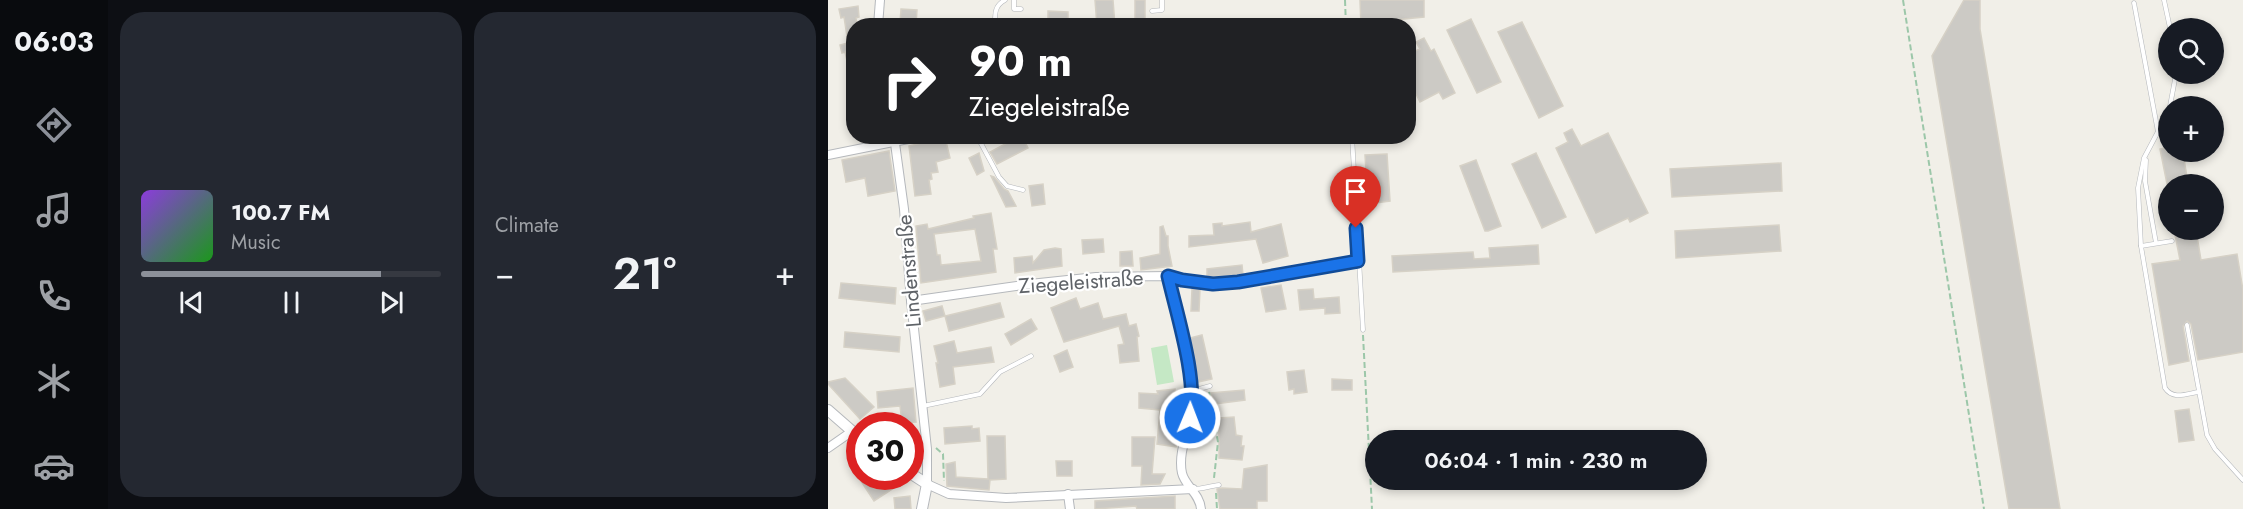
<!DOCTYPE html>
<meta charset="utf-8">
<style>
:root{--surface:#171b24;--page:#242831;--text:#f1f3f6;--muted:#9ea1a6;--line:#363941;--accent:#8c9099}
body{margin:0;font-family:Jost,sans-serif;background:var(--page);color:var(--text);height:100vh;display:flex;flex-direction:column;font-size:22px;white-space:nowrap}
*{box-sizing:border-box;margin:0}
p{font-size:20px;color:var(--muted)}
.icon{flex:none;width:33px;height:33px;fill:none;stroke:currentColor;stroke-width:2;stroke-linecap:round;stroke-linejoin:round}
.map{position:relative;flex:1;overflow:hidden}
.sheet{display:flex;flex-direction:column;gap:12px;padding:12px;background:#0d0f14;width:720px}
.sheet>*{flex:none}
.top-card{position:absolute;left:18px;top:18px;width:570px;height:126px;border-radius:24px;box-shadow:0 3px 9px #0003;background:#202124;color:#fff;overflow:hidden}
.buttons{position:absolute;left:1330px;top:18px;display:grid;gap:12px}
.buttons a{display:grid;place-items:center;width:66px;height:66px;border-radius:50%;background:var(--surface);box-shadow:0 3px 9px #0003;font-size:30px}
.speed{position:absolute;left:18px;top:412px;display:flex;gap:12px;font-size:30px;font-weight:700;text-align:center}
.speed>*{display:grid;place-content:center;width:78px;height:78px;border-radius:50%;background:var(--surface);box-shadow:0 3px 9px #0003;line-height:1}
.speed .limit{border:9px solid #d22;background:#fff;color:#111}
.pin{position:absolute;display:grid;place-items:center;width:51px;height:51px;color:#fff;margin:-62px -26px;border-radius:50% 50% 50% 0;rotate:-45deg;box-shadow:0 0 6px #0007}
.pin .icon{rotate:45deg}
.me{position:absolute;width:66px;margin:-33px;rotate:1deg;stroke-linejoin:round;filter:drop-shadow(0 0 4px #0008)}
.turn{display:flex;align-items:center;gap:21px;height:126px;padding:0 24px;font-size:27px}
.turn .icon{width:78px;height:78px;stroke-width:2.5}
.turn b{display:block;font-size:42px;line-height:51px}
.big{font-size:45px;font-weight:600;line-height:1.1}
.sheet .tile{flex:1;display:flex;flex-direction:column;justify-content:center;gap:9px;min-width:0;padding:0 21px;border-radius:24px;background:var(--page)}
.song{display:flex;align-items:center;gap:18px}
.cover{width:72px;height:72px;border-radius:9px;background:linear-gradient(135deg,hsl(270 70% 55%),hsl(120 70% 35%))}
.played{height:6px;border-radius:3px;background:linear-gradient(90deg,var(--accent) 80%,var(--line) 80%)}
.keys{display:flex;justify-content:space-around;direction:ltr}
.heat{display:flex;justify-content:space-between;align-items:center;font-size:33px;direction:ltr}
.sheet .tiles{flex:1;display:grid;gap:12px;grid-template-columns:repeat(2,1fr)}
.trip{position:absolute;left:537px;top:430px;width:342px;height:60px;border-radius:30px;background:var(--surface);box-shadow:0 3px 9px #0003;font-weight:600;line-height:60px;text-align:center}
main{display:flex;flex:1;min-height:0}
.dock{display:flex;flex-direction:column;width:108px;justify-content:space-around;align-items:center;background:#090b0e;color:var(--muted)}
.dock .icon{width:42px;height:42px}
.dock .on{color:var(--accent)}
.dock b{font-size:27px;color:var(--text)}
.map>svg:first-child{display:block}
.green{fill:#c5e8c5}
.building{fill:#cccac5;stroke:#d6d1c6;stroke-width:1.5;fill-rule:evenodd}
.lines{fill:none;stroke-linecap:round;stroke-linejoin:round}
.service-casing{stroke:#b5b8bc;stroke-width:5}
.minor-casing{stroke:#b5b8bc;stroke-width:10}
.tertiary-casing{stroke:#b5b8bc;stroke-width:12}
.path{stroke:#9cc7a9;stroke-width:2;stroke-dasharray:6 3;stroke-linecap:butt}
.service{stroke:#fff;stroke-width:4}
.minor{stroke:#fff;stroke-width:8}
.tertiary{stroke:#fff;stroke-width:10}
.route-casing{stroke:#114b97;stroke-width:15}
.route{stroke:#1a73e8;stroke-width:10}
.labels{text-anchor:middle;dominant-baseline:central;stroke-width:4.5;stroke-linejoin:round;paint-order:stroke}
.street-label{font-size:21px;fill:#5f6368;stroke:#fff}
</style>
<main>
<nav class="dock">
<b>06:03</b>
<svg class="icon on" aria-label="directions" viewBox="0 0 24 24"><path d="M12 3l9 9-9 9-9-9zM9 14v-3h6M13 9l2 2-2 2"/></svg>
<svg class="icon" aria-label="music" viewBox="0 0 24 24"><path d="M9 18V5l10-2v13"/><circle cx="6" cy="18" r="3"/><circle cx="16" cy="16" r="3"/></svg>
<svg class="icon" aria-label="phone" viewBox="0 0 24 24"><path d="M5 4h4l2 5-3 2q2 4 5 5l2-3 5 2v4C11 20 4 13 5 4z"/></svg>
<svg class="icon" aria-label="climate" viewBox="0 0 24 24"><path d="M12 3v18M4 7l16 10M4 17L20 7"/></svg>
<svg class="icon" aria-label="car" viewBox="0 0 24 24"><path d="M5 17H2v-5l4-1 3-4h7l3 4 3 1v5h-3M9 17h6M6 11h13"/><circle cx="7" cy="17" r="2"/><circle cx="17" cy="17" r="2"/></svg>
</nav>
<section class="sheet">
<div class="tiles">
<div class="tile">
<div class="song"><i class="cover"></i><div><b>100.7 FM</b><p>Music</p></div></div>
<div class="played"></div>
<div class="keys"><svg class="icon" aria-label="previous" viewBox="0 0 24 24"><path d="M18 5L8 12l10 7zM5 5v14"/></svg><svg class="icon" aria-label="pause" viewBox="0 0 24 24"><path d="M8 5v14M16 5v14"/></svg><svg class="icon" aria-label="next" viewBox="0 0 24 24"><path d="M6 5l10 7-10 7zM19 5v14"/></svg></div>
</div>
<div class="tile"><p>Climate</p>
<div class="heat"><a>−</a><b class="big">21°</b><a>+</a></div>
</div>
</div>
</section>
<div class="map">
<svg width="1415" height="509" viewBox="0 0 1415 509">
<rect width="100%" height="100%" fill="#f1efe8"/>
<path class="green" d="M339,345l7,37 -17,3 -6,-37z"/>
<g class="building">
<path d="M267,0h18l2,26h-18z"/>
<rect x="307" y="0" width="10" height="25"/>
<path d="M532,0h64v17l-40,4 1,5h-24z"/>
<path d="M1136,0h16v29l80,480h-51l-77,-453z"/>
<path d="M30,6l1,11 -3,1 1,8h-3v48h-4l-5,-22 -3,1 -2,-8 8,-2 -4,-26 -3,1 -2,-9z"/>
<path d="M73,9l16,1 -1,14 -16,-1z"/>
<path d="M220,11l20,1v14h-20z"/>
<path d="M643,19l30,63 -24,11 -30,-63z"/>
<path d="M694,22l41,84 -24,12 -41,-86z"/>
<path d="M596,38l7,13 3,-2 21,44 -12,6 -4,-7 -19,10 -12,-24v-24l12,-5 -4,-7z"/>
<path d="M744,129l9,17 27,-13 40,80 -18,9 -2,-4 -32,15 -40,-85 12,-6 -4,-9z"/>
<path d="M192,136h2l6,12 -31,16 -7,-12z"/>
<path d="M117,137l5,21 -14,4 2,10 -7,1 1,6 -3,1 2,14 -16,2 -6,-50z"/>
<path d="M1341,147v5h14l5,32h-21l-7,-35z"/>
<path d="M61,151l6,40 -27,5 -3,-18 -19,4 -4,-22z"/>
<path d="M151,153l5,18 -7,4 -8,-17z"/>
<path d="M708,153l30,64 -24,11 -30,-64z"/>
<path d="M559,154l3,47 -22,3 -3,-49z"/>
<path d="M648,160l25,66 -13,5h-3l-25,-65z"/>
<path d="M953,163l1,28 -110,6 -2,-28z"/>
<path d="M163,176l3,1 10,12 4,2 8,15 -10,1z"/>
<path d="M215,184l2,20 -13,2 -3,-20z"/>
<path d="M163,213l6,36h-4l3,23 -75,11 -5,-57 11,-2 1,5 46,-11 -1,-2zM147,229l6,32 -40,4 -1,-10h-3l-3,-21z"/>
<path d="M422,222l1,10 30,-8 7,32 -25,7 -7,-24 -67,8v-11l25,-1 -1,-11 9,-1v3z"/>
<path d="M951,225l2,26 -105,7 -1,-27z"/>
<path d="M335,226l3,10h2v10l4,20 -31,4 -1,-12 20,-4v-27z"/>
<path d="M1346,230h22l5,30 36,-6 6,36v62l-45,8 -7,-36 -4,-3 -4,5 6,35 -20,4 -17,-101 28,-4z"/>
<path d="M275,239l1,13 -21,2 -1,-14z"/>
<path d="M710,245l1,19 -146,8 -1,-16 81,-4 1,7 16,-1 -1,-10z"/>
<path d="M227,248l6,1 1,17 -47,7 -1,-15 18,-2 1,7 11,-13z"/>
<path d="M304,251l1,15h-13v-14z"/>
<path d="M414,265l1,10 -36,2v-8z"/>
<path d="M13,283l55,5 -1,16 -56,-6z"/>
<path d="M453,285l5,24 -20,3 -5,-24z"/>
<path d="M364,289h8l-1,22h-8z"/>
<path d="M485,289l1,10 25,-2 1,16 -15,1v-6l-25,2 -2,-20z"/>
<path d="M248,298l4,11 18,-6 5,16 23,-5 3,12 7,-2 3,12 -2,1 2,24 -19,2 -2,-18 6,-1 -5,-18 -55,16 -13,-34z"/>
<path d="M172,303l4,14 -55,14 -4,-15z"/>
<path d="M114,306l3,10 -19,5 -3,-10z"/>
<path d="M203,319l6,10 -26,16 -6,-11z"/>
<path d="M17,332l55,5 -1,15 -55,-5z"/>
<path d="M374,335l10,44 -14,3 -8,-44z"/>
<path d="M126,341l3,12 34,-6 3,15 -41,5 2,17 -15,3 -4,-24h2l-4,-17z"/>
<path d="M239,350l6,17 -13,5 -6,-16z"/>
<path d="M476,370l3,22 -13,2v-5l-5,1 -2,-18z"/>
<path d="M17,378l29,29 -14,12 -32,-35v-2z"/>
<path d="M504,379l20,1v10h-20z"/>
<path d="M85,388l3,34 -14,1 -2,-17 -22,2 -1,-16z"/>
<path d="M347,389l-3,36 8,1 -4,21 -19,-3 3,-34 -21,-2v-15l19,1 -1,-3z"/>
<path d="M416,390l1,10 -30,4 -4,-11z"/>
<path d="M1361,409l5,31 -15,2 -4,-31z"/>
<path d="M406,417l2,18 6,1 -1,10h3l-2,14 -23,-2v-40z"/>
<path d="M144,426v3l7,-1 1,13 -35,3 -1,-16z"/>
<path d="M159,436h18l1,43 -16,1 -1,10 -42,-4 -1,-22 9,-2 1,15 32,2z"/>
<path d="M304,437h23l-3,37h13l-5,10 -19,1 1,-19h-10z"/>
<path d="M228,461h16v15h-15z"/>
<path d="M439,465v36h-10v8h-37l-3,-20 5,-1 20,1 2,-20z"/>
<path d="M55,477h19l-8,11 -20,13 -13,-20 2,-2 12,10z"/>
<path d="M82,496l1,13h-16l-1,-11z"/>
<path d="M347,496v13h-38l-1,-3 -41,3v-8z"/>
</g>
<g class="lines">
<defs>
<g id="service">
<path d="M186,0v9h7"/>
<path d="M1336,0l6,28"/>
<path d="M1306,3l24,129"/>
<path d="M324,11l10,-1v-10"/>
<path d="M167,26c0,-12 -1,-20 10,-26"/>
<path d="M1342,106l6,-32"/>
<path d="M1341,111l-25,47 -6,30 3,58 24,142c8,12 21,6 33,4"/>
<path d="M149,136l22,41 8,9 16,4"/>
<path d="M524,136l11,194"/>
<path d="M1318,160l-1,21 11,62"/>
<path d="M1313,246l31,-5"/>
<path d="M1359,325l20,110 8,14 28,31"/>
<path d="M364,391l18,-5"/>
<path d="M95,406l57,-12 20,-22 31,-16"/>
<path d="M366,489c8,0 16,-3 25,-4"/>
</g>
<g id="minor">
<path d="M50,26l2,-26"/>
<path d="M66,136l10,73 7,92 16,148v35l22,10 57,4 187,-9"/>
<path d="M0,155l95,-19"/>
<path d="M340,276c8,38 25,91 25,128 -1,23 -16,45 -11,69 3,13 18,21 19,36"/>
<path d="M83,301l119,-17 66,-7 72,-1 14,4 31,4 25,-2 120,-21"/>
<path d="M0,448l23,-16"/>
<path d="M240,494l2,15"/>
</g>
<g id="tertiary">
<path d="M0,410l32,28"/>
<path d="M82,473l17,11 -5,25"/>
</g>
</defs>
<use href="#service" class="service-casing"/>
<use href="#minor" class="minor-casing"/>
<use href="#tertiary" class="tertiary-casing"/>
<g class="path">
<path d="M517,0l1,26"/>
<path d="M1075,0l81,509"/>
<path d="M535,335l9,174"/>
<path d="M381,392l9,50 -4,36"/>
<path d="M108,448l7,6 1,27"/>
<path d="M388,493l1,16"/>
</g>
<use href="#service" class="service"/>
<use href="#minor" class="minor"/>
<use href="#tertiary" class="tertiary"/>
</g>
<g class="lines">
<defs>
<path id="route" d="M362,418c8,-38 -13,-103 -22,-142l14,4 31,4 25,-2 120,-21 -2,-33"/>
</defs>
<use href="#route" class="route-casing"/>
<use href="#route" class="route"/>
</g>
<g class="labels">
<g class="street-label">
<text transform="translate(81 271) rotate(-95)">Lindenstraße</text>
<text transform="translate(253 282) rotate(-4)">Ziegeleistraße</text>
</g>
</g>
</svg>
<div class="buttons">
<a><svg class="icon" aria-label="search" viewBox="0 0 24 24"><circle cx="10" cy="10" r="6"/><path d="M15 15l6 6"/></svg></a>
<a>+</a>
<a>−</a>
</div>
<div class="speed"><div class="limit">30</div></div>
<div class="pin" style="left:528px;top:228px;background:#d93025"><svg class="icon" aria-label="arrive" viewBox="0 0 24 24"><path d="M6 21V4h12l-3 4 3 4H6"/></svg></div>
<svg class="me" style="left:362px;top:418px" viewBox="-20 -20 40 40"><circle r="17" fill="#1a73e8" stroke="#fff" stroke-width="3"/><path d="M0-11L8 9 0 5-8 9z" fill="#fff"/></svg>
<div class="trip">06:04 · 1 min · 230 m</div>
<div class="top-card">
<div class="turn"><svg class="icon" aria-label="right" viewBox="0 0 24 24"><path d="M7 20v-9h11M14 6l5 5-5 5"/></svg><div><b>90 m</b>Ziegeleistraße</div></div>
</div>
</div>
</main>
